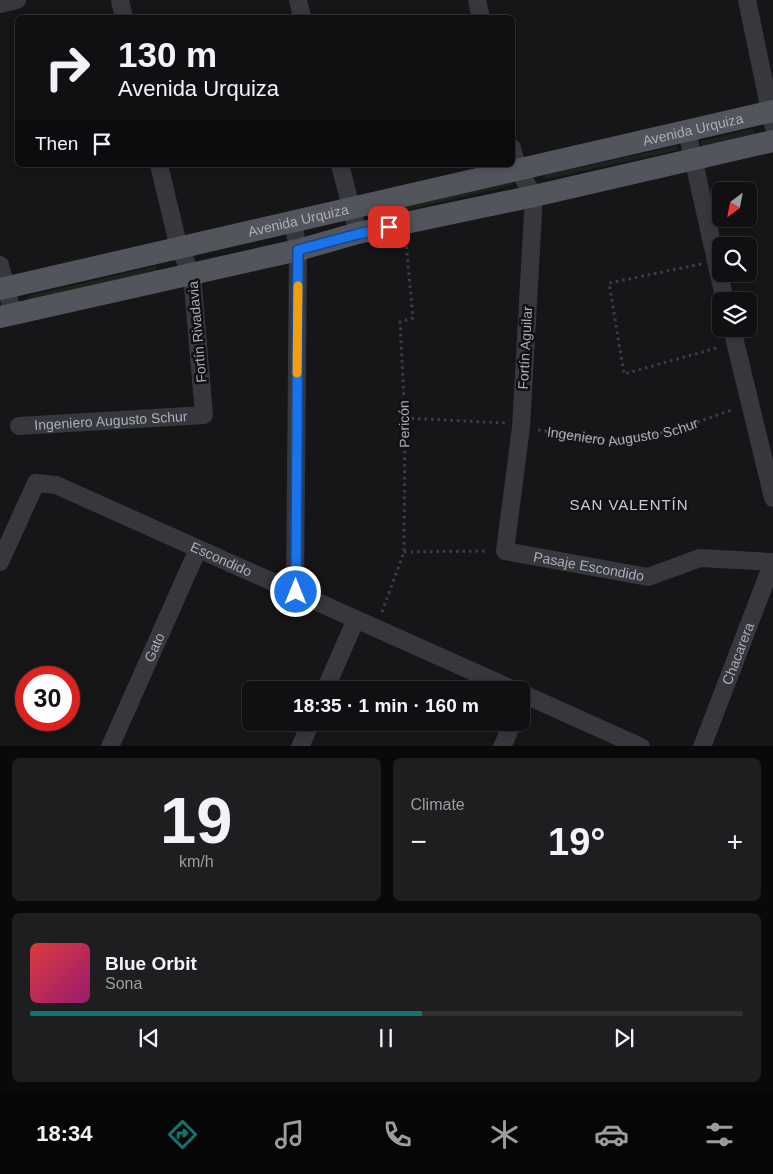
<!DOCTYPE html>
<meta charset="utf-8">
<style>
:root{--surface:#101012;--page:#1e1e20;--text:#f1f3f6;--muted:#9c9d9f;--line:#303032;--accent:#0f766e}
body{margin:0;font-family:Arial,sans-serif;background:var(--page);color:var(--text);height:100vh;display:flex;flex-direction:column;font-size:19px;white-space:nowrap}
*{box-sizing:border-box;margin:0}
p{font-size:16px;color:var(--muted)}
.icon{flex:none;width:28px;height:28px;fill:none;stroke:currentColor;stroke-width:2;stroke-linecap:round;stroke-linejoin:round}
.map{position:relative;height:746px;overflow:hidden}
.panel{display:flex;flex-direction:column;gap:12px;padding:12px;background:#09090a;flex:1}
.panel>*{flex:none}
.hud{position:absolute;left:15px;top:15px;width:500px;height:152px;border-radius:8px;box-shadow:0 2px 8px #0003,0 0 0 1px var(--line);background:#101012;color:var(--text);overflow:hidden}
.needle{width:32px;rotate:212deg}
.controls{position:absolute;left:712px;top:182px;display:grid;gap:10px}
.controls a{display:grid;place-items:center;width:45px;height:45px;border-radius:8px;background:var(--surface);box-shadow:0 2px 8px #0003,0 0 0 1px var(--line);font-size:25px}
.speed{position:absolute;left:15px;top:666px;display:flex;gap:10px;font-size:25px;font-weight:700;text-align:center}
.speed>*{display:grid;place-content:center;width:65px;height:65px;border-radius:50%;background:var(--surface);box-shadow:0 2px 8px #0003,0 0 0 1px var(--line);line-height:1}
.speed .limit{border:8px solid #d22;background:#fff;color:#111}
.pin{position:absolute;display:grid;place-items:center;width:42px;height:42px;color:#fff;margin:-21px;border-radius:10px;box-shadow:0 2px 8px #0006}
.me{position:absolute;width:55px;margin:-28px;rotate:0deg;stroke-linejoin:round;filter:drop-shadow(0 0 4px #0008)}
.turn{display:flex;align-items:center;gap:18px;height:105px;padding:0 20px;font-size:22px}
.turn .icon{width:65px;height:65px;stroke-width:2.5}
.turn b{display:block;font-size:35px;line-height:42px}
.then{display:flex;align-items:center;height:48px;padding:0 20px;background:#0003;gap:10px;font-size:19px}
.big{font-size:38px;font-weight:800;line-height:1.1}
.panel .widget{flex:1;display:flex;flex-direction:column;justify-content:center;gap:8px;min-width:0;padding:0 18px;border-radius:8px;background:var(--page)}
.panel .dial{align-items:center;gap:0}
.dial b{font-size:65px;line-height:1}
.song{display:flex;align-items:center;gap:15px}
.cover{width:60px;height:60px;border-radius:8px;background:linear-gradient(135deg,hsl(0 70% 55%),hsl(320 70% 35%))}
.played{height:5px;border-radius:2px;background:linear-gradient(90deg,var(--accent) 55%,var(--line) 55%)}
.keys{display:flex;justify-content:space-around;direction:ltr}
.heat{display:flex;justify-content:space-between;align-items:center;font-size:28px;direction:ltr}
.panel .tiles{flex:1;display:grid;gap:12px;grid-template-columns:1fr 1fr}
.widget:last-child{grid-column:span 2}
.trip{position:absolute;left:242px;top:681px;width:288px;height:50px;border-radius:8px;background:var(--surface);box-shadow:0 2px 8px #0003,0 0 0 1px var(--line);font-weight:800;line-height:50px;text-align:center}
.dock{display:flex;height:80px;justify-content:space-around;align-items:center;background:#060607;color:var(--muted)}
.dock .icon{width:35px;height:35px}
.dock .current{color:var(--accent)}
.dock b{font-size:22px;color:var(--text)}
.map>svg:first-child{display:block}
.green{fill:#1c231d}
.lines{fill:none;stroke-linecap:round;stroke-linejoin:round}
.path{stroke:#3d3f44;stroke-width:3;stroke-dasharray:2.5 4;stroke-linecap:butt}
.minor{stroke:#37383d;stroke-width:18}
.major{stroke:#53555c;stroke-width:22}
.route-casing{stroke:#114b97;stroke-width:12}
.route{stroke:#1a73e8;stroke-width:9}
.slow{stroke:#f59e0b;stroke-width:9}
.labels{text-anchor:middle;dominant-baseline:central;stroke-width:5;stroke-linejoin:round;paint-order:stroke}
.street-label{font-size:14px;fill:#a8adb8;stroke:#111113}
.neighbourhood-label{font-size:15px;letter-spacing:1px;fill:#c9ccd4;stroke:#111113}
</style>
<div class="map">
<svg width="773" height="747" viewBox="0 0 773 747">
<rect width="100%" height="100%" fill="#161618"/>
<g class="green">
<path d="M753,129l1,5 -52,13 -1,-6z"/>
<path d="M677,146l1,4 -132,29 -1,-4z"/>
<path d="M512,179l1,6 -143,34 -1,-6z"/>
<path d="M156,266l1,5 -128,30 -1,-5z"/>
</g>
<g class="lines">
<g class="path">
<path d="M701,264l-92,19 15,91 96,-27"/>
<path d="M405,418l100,5"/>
<path id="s1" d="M538,430l73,11 62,-10 61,-22"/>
<path d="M404,552l84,-1"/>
<path d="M382,612l22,-60 1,-134 -5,-96 13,-4 -7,-76"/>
</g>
<g class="minor">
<path d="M120,0l4,18"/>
<path d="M298,0l4,18"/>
<path d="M477,0l4,18"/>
<path d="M747,0l26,125"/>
<path d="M0,4l17,-4"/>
<path d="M687,131l38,170"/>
<path id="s2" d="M512,148l6,22 16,26 -13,231 -16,124 143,26 52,-19 72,4"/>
<path d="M340,165l18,68"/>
<path d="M293,222l5,28 -3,342"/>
<path d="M0,265l13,49"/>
<path d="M732,329l41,169"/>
<path id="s3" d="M19,426l185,-11 -12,-141 -13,-26 -20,-83"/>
<path id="s4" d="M0,562l36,-79 20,2 458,205"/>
<path d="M325,690l31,-71"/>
<path d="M521,693l120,54"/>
<path id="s5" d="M110,747l88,-198"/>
<path d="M300,747l11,-25"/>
<path d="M502,747l11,-25"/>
<path id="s6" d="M702,747l71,-185"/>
</g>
<g class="major">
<path id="s7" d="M0,289l773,-178"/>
<path d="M0,317l298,-67 60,-17 176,-37 239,-55"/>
</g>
</g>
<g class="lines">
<defs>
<path id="route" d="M296,592l2,-342 60,-16 31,-7"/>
</defs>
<use href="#route" class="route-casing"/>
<use href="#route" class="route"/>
<path class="slow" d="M297,373l1,-87"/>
</g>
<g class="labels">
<g class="street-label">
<text stroke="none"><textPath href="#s7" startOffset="711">Avenida Urquiza</textPath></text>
<text stroke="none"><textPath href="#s7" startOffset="306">Avenida Urquiza</textPath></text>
<text transform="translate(197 332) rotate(-95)">Fortín Rivadavia</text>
<text transform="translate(525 348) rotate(-87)">Fortín Aguilar</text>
<text stroke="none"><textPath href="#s3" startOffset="92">Ingeniero Augusto Schur</textPath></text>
<text transform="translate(404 424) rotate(-91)">Pericón</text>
<text stroke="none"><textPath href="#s1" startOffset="86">Ingeniero Augusto Schur</textPath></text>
<text stroke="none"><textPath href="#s4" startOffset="288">Escondido</textPath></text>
<text stroke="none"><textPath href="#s2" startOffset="495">Pasaje Escondido</textPath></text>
<text stroke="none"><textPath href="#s5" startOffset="109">Gato</textPath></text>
<text stroke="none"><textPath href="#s6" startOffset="100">Chacarera</textPath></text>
</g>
<g class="neighbourhood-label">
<text x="629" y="504">SAN VALENTÍN</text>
</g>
</g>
</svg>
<div class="controls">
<a><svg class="needle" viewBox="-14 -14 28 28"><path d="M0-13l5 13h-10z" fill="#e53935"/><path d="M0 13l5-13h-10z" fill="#9c9d9f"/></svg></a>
<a><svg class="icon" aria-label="search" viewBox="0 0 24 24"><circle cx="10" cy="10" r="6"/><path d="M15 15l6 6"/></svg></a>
<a><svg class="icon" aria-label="layers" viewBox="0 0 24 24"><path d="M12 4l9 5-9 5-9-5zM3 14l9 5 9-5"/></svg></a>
</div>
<div class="speed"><div class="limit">30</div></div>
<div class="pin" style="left:389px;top:227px;background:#d93025"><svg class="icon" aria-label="arrive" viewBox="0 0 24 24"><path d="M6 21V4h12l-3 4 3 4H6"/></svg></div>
<svg class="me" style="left:296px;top:592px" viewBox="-20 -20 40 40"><circle r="17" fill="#1a73e8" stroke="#fff" stroke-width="3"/><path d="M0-11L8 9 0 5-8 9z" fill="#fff"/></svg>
<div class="trip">18:35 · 1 min · 160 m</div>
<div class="hud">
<div class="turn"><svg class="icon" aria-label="right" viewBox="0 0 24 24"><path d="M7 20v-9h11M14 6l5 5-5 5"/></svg><div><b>130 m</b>Avenida Urquiza</div></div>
<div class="then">Then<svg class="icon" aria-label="arrive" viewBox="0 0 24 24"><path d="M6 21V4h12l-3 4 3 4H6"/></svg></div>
</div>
</div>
<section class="panel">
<div class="tiles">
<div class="widget dial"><b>19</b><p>km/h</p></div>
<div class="widget"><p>Climate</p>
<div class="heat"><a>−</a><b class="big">19°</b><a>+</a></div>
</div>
<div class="widget">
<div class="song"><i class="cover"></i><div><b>Blue Orbit</b><p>Sona</p></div></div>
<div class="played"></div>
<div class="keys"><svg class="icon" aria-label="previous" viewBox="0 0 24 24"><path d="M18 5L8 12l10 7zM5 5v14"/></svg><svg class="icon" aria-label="pause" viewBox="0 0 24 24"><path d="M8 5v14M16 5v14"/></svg><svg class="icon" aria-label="next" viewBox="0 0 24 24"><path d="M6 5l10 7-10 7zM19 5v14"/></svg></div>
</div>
</div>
</section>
<nav class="dock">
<b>18:34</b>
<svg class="icon current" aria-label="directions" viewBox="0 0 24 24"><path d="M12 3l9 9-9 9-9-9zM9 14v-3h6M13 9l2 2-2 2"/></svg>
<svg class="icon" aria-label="music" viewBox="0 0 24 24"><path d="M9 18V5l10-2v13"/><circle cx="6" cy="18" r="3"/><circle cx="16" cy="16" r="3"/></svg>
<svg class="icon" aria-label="phone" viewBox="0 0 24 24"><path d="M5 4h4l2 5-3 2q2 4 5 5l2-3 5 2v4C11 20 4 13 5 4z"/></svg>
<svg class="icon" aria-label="climate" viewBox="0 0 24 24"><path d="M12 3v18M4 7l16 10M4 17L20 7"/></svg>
<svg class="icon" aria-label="car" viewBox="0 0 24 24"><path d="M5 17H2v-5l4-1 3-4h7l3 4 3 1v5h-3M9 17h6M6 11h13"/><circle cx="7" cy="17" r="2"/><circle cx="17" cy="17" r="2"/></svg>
<svg class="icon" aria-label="filters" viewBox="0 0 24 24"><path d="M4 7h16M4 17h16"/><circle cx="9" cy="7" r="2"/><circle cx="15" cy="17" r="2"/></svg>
</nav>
